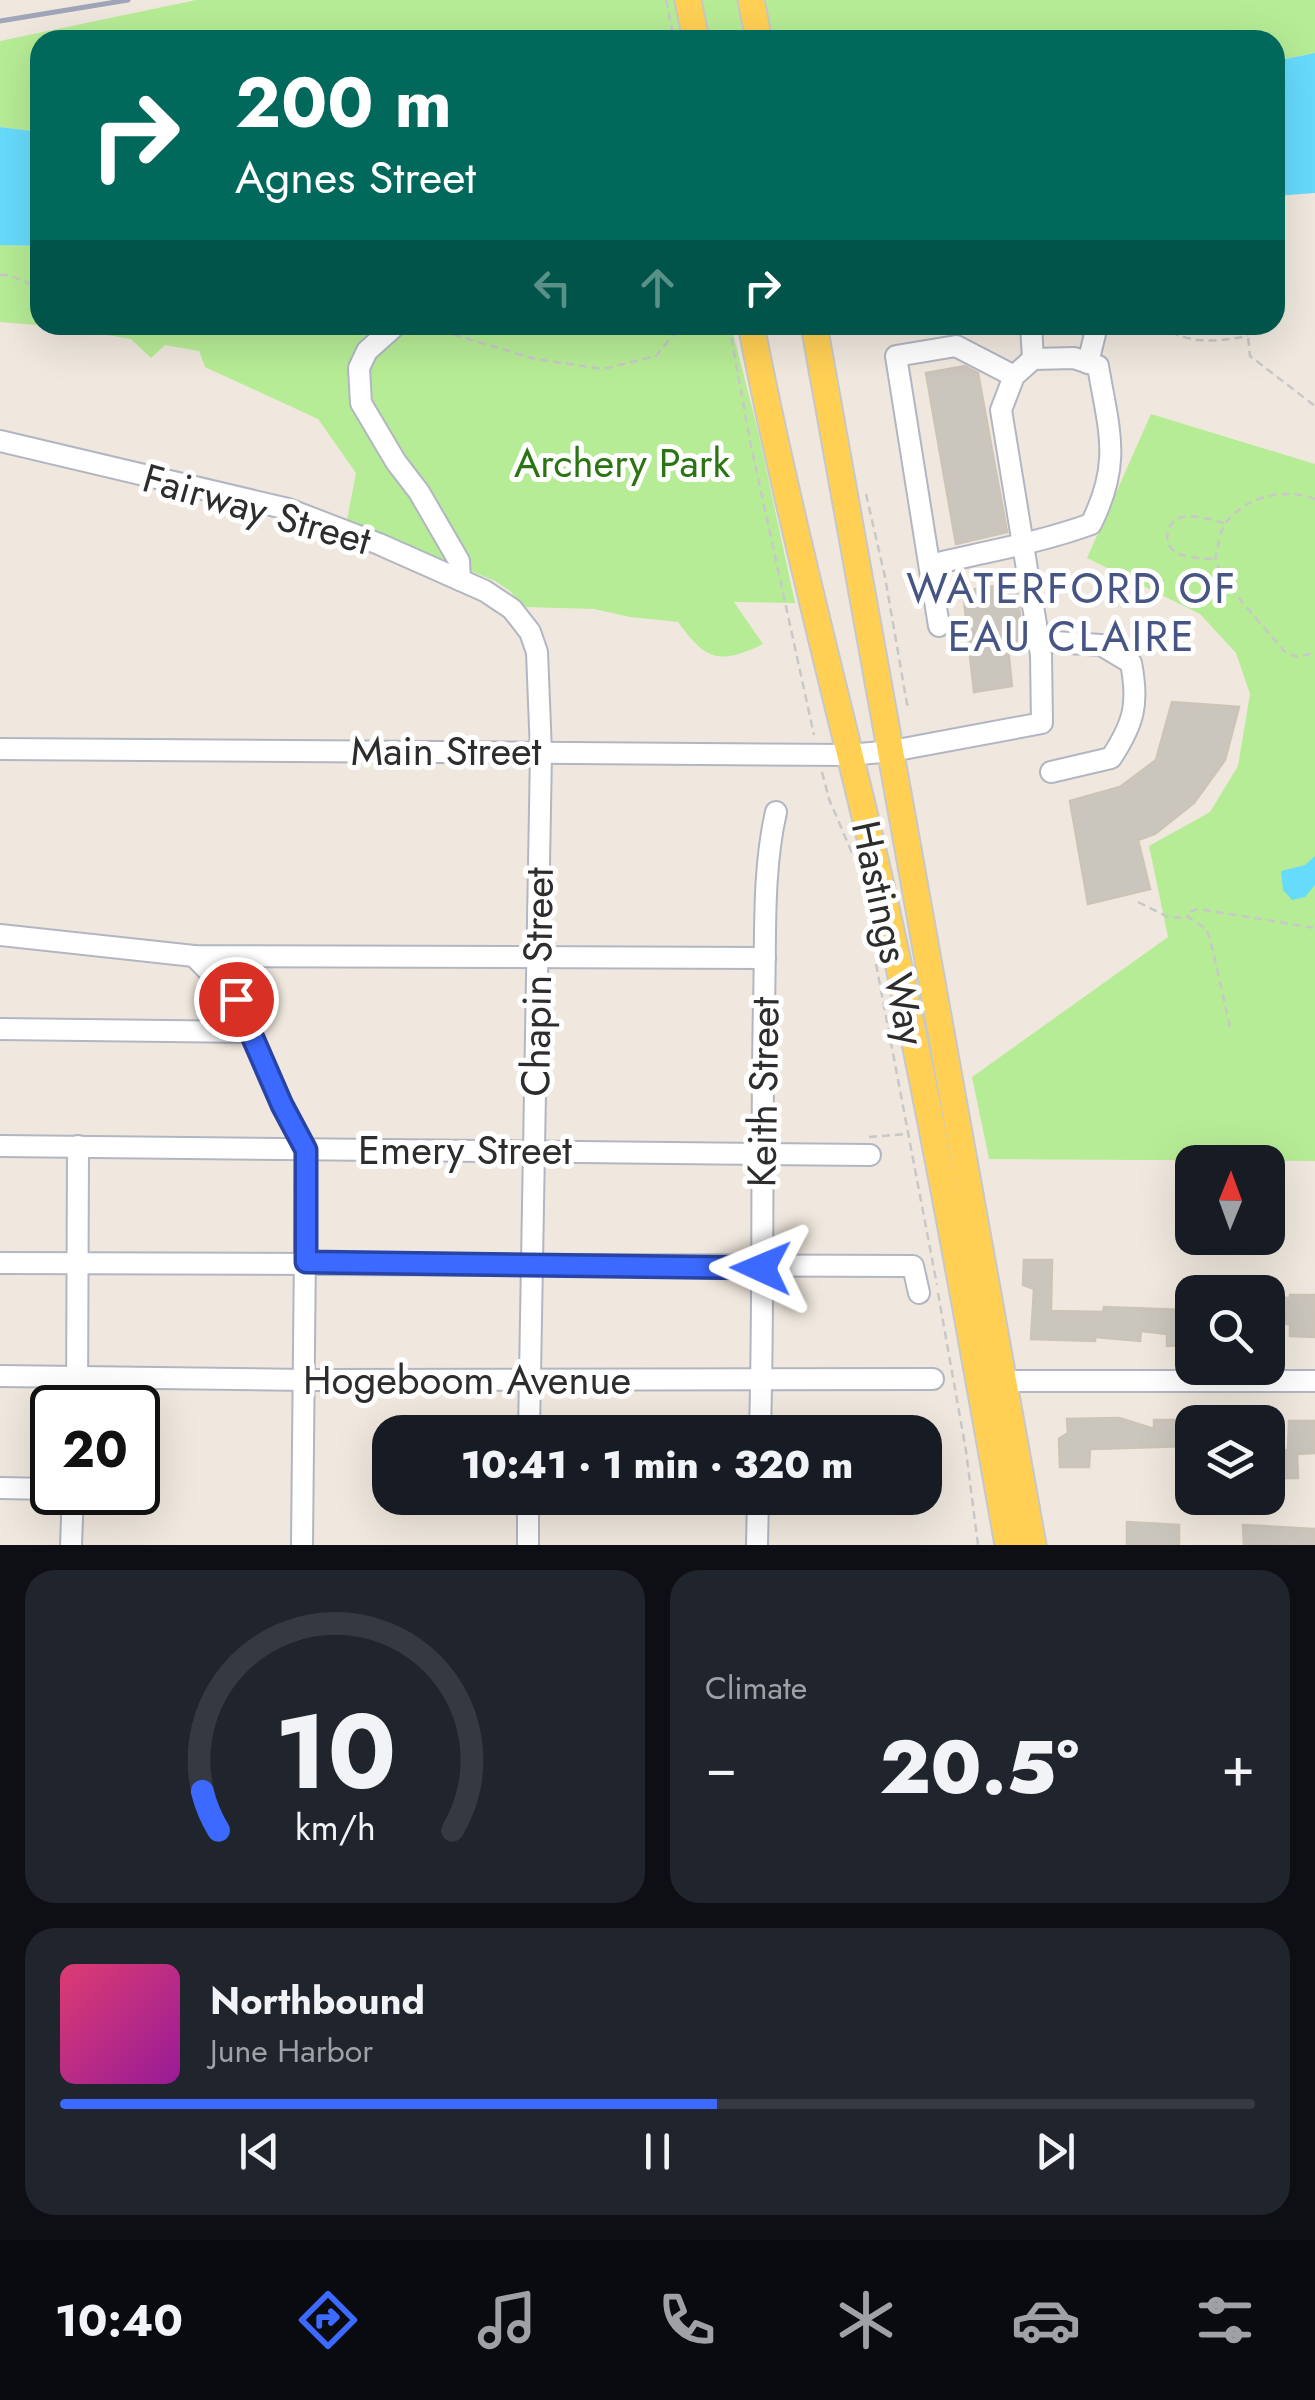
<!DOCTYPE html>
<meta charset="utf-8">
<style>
:root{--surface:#171b24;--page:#20242c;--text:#f1f3f6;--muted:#9ea1a6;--line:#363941;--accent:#3c69ff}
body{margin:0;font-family:Jost,sans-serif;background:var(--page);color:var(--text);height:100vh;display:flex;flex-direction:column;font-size:38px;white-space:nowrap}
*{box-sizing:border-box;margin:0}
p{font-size:32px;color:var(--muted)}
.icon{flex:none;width:55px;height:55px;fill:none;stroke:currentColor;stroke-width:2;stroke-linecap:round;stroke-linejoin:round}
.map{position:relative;height:1545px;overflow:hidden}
.drawer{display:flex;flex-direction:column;gap:25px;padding:25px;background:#0d0f14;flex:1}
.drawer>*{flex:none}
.top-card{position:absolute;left:30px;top:30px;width:1255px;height:305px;border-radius:30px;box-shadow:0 10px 40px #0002;background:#00695c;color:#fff;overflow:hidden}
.needle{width:65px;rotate:1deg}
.tools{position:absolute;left:1175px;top:1145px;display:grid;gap:20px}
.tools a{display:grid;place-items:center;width:110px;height:110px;border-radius:20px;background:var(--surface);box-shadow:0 10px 40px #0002;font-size:50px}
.speed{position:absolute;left:30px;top:1385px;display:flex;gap:20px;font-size:50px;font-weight:700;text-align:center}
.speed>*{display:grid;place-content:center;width:130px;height:130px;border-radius:50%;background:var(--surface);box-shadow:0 10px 40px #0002;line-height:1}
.speed .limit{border:5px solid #111;border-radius:15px;background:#fff;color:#111}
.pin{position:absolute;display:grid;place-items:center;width:85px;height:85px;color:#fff;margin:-42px;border:5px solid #fff;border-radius:50%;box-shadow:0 2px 10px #0007}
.me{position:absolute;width:110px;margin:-55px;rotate:271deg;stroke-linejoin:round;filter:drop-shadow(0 0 8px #0008)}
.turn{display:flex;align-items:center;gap:35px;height:210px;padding:0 40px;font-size:45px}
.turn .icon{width:130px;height:130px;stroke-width:2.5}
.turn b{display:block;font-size:70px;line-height:85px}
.lanes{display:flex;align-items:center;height:95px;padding:0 40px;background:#0003;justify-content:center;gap:50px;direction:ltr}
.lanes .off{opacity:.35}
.big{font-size:75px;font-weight:800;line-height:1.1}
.drawer .widget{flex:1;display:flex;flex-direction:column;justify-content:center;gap:15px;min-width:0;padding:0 35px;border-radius:30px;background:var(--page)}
.drawer .dial{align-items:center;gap:0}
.dial svg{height:260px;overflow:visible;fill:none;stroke:var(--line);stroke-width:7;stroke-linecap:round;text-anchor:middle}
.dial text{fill:var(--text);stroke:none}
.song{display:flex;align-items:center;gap:30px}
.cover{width:120px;height:120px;border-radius:15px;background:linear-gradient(135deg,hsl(340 70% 55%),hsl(300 70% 35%))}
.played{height:10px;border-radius:5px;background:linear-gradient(90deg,var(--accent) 55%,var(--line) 55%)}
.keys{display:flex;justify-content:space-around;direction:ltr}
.heat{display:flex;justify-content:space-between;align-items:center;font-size:55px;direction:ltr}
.drawer .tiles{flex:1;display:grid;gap:25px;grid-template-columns:1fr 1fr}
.widget:last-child{grid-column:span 2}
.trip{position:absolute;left:372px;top:1415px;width:570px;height:100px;border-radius:30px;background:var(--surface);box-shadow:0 10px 40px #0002;font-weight:800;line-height:100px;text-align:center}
.tab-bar{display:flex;height:160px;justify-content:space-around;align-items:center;background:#090b0e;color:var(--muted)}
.tab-bar .icon{width:70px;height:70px}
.tab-bar .active{color:var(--accent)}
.tab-bar b{font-size:45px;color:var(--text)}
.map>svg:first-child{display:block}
.green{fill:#b7ec96}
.water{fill:#67dbfc}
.building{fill:#cbc6bd;stroke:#ccc4b7;stroke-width:2.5}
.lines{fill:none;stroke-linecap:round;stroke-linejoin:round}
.minor-casing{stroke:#b2b6c2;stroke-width:24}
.major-casing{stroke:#c8c8c8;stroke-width:29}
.path{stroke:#c8c8c8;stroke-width:2.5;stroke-dasharray:8 5;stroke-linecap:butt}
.minor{stroke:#fff;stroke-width:20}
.major{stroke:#ffd054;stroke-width:25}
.rail{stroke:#a0a5b9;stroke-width:5}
.route-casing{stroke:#2744a6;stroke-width:25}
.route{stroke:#3c69ff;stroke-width:18}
.labels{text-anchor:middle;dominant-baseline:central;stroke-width:10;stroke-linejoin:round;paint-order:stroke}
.park-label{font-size:40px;fill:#2b7413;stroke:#fff}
.street-label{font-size:40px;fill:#2d2d2d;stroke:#fff}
.neighbourhood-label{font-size:42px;letter-spacing:2.5px;fill:#475584;stroke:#fff}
</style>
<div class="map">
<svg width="1315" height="1545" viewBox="0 0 1315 1545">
<rect width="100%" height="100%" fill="#f0e8de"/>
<g class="green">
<path d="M196,0h1119v53l-40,8v-21h-121l-15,-7 -160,7h-939v92l-40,-5v-86z"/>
<path d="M0,245l40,1v79h691l27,106 37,172 -61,-1 29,42c-43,21 -57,17 -85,-22l-48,-5 -36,-8 -70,-2 -14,-16 -15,-10 -148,-61 9,-47 -38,-54 -113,-52 -6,-16 -34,-6 -14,13 -20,-19 -71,-12 -60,-5z"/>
<path d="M1151,414l164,50v697l-326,-2 -17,-82 196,-140 -19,-91 61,-34 28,-46 12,-72 -14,-41 -36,-39 -113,-56z"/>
</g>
<g class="water">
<path d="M1139,33l15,7h-175z"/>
<path d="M1315,53v140l-40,3v-135z"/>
<path d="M0,127l40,5v114l-40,-1z"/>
<path d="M1315,856v29l-10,12 -13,3 -9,-10 -2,-19 24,-6z"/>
</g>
<g class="building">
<path d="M965,366l13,7 29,159 -51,12 -30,-171z"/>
<path d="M1015,583l10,63 -17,3 4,37 -38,6 -11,-101z"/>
<path d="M1172,702l67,5 -14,53 -31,43 -39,31 -17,6 12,49 -62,15 -18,-103 50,-14 36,-27z"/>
<path d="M1024,1260h28l-1,51 52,1 1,-5 81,3v35l-18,1v-12l-26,-3 -1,10 -45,-4v4l-64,-2 3,-50 -11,-4z"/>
<path d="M1290,1295h25v42l-25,-1v-12h-22v-27l22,1z"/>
<path d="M1119,1418l35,11v-9h35l1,26 -100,3 -1,18h-29l-1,-28 9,-6 -1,-14z"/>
<path d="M1289,1421h26v32l-18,1 1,24h-30v-26l20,-2z"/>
<path d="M1127,1522l52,3v20h-52z"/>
<path d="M1243,1525l72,4v16h-71z"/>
</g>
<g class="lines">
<defs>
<g id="minor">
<path d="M396,325l-29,26 -8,17 2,35 35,59 23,30 40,69 1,19"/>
<path d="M1031,325l2,34"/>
<path d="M1088,363l7,-29 -5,-9"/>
<path d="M0,441l288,68 91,35 106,47 27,18 18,23 7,20 4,100 -12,680"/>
<path d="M939,626l-43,-270 60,-10 58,30"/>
<path d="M1039,641l62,4 30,18c8,41 3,60 -20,95l-60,14"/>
<path d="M0,749l849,6 43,-4 150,-28 -1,-68 -40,-245 13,-34 19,-17 41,-1 24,8c11,65 24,96 -7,158 -52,19 -107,28 -161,41"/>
<path d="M0,935l194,21 571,2"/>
<path d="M194,956l42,43 46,106 24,46 -4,394"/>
<path d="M0,1029l250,3"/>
<path d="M0,1146l870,9"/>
<path d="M0,1263l913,3 6,27"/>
<path d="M0,1376l305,4 628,-1"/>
<path d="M991,1381h324"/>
<path d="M77,1408l1,-262"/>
<path d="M760,1432c4,-143 1,-286 4,-429 2,-63 -2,-130 12,-191"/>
<path d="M0,1488l52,1"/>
<path d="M71,1545l2,-53"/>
<path d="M528,1545v-47"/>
<path d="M757,1545l1,-47"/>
</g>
<g id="major">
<path d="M688,0l8,40"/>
<path d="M751,0l8,40"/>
<path d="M751,325c31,158 71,315 109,471 60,247 104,499 148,749"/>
<path d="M814,325l219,1220"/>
</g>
</defs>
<use href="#minor" class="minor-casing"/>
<use href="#major" class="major-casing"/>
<g class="path">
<path d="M666,0l8,40"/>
<path d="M0,275h9l31,13"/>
<path d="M729,325l22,121 63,289"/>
<path d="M1160,325c26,20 56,17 88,11"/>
<path d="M1247,325l3,31 65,50"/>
<path d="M415,326l27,5 93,28 68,10 53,-13 25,-31"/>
<path d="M866,494l19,83 22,127 3,4"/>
<path d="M1315,499c-30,-11 -66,-4 -88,22 -8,10 -9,26 -12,39l10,22 59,69 13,6 18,-4"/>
<path d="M1212,559c-10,-1 -23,-1 -33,-5 -18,-7 -14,-33 3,-37 13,-3 29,3 42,6"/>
<path d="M822,772l7,27 23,54"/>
<path d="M1138,902l32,16 17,-1"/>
<path d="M876,964l61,321"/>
<path d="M1230,1027l-20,-89 -4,-9 -18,-12v-5l11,-3 116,19"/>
<path d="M869,1137l37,-3"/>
<path d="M938,1293l28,158 12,94"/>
</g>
<use href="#minor" class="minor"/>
<use href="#major" class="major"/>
<path class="rail" d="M0,21l128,-21"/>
</g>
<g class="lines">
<defs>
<path id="route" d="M236,999l46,106 24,45v112l455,6"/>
</defs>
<use href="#route" class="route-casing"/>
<use href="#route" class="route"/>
</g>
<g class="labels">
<g class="park-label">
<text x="622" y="463">Archery Park</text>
</g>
<g class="street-label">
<text transform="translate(257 509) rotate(16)">Fairway Street</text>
<text x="446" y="751">Main Street</text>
<text transform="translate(889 933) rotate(78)">Hastings Way</text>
<text transform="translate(537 982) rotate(-89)">Chapin Street</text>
<text transform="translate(763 1092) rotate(-89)">Keith Street</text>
<text x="465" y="1150">Emery Street</text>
<text x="467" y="1380">Hogeboom Avenue</text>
</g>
<g class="neighbourhood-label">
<text x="1072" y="588">WATERFORD OF<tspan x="1072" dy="48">EAU CLAIRE</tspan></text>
</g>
</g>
</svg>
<div class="tools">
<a><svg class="needle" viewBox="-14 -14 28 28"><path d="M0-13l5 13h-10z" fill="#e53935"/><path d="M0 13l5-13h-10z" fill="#9ea1a6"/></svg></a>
<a><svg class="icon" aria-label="search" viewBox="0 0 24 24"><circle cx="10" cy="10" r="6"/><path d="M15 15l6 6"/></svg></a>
<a><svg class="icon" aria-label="layers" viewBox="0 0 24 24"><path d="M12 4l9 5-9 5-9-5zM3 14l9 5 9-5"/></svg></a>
</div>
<div class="speed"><div class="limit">20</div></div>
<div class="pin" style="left:236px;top:999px;background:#d93025"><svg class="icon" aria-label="arrive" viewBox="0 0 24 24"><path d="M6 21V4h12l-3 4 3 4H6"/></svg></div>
<svg class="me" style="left:761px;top:1268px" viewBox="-20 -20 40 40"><path d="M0-17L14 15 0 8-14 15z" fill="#3c69ff" stroke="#fff" stroke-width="4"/></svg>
<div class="trip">10:41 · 1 min · 320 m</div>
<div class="top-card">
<div class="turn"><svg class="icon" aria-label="right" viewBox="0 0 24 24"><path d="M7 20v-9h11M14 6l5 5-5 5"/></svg><div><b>200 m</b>Agnes Street</div></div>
<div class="lanes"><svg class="icon off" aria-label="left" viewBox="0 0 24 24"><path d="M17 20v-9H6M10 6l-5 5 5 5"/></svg><svg class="icon off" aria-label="ahead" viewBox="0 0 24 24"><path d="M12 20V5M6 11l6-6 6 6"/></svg><svg class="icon" aria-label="right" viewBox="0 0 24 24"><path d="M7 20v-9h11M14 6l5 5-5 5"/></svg></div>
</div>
</div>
<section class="drawer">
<div class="tiles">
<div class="widget dial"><svg viewBox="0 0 100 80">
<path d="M14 69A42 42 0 1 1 86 69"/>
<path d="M14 69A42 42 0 0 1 9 57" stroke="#3c69ff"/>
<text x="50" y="56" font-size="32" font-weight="700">10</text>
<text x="50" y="72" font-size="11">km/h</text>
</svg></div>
<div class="widget"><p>Climate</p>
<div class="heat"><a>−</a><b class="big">20.5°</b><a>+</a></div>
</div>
<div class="widget">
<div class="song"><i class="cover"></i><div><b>Northbound</b><p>June Harbor</p></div></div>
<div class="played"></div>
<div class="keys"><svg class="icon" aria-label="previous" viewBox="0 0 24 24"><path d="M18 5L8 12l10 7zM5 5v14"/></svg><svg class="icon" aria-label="pause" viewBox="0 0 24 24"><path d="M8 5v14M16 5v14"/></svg><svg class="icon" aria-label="next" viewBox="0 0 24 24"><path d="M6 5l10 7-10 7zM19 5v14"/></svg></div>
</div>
</div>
</section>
<nav class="tab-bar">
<b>10:40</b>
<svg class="icon active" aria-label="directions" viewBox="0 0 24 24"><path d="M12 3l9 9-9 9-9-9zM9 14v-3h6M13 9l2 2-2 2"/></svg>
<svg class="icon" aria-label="music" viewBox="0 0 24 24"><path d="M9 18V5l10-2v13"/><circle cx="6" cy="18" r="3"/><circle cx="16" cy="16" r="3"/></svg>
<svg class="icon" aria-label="phone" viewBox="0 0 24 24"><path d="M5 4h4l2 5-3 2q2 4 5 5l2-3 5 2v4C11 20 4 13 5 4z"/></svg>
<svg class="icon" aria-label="climate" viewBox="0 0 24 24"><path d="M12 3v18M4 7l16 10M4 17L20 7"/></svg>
<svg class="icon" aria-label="car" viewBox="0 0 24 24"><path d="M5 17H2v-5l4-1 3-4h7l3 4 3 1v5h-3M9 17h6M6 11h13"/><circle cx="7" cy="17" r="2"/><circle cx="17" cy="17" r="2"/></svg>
<svg class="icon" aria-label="filters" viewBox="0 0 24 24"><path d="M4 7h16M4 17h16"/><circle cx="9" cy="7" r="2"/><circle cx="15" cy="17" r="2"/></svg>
</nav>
